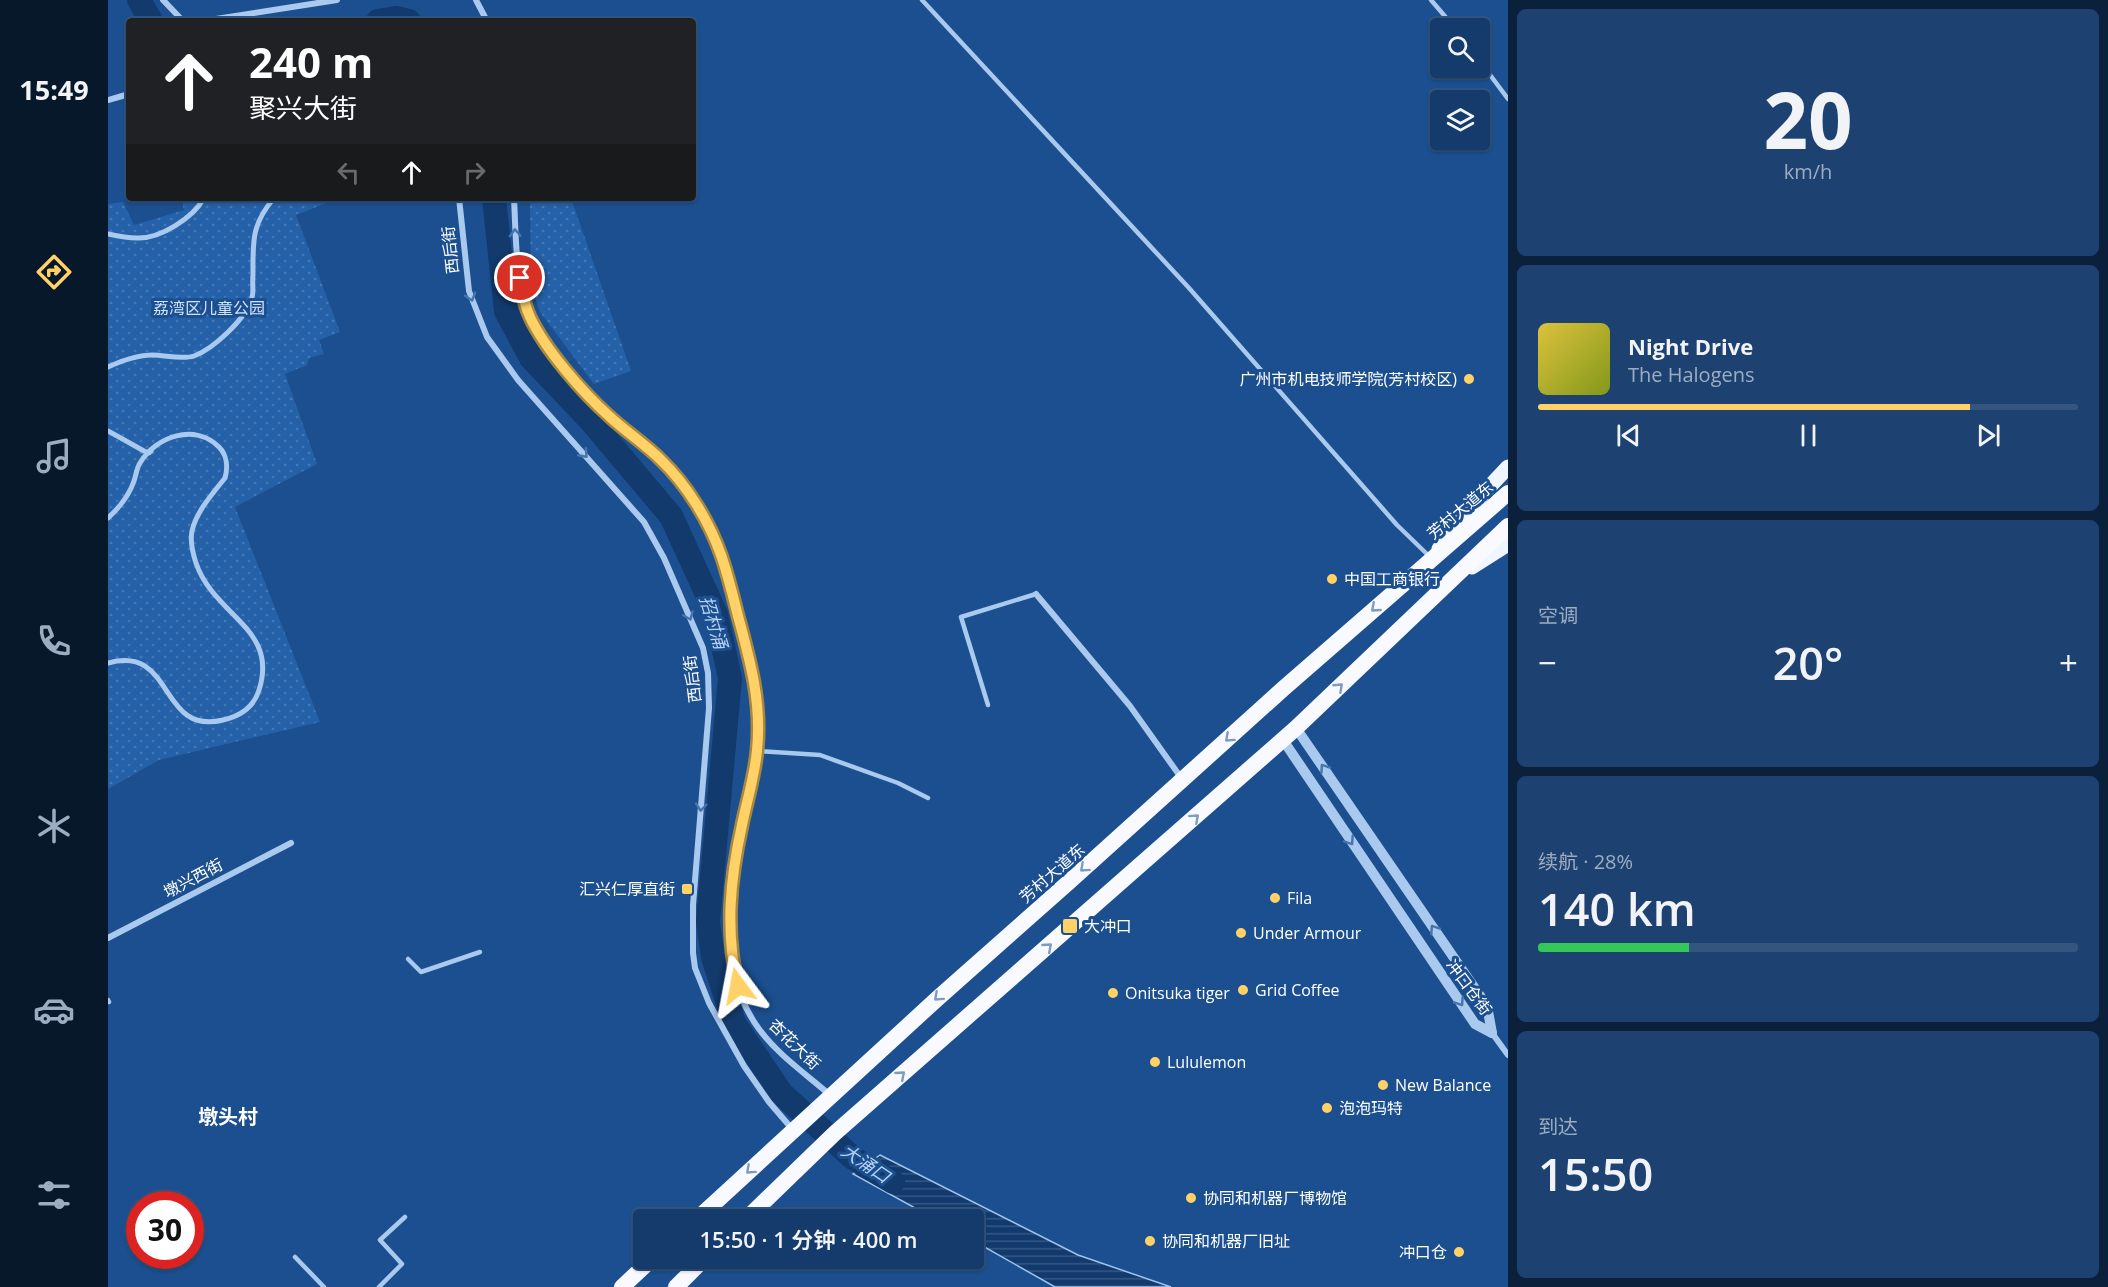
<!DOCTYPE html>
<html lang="zh">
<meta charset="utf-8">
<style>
:root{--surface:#143b6b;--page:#1d4271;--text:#f1f3f6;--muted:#9dadc1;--line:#33557e;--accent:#ffd166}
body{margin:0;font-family:"Open Sans","Noto Sans SC",sans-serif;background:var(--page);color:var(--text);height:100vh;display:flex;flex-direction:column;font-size:22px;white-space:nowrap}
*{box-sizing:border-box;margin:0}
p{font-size:20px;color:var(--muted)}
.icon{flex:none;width:33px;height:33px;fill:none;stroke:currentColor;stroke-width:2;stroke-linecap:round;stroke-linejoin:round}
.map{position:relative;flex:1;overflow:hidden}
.side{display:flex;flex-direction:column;gap:9px;padding:9px;background:#0b203b;width:600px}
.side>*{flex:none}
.guide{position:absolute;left:18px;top:18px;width:570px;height:183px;border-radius:6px;box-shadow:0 2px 4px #0004,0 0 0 2px var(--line);background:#202124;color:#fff;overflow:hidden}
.tools{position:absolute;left:1322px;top:18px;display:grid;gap:12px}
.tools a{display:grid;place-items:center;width:60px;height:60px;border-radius:6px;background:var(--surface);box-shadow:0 2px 4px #0004,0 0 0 2px var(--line);font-size:30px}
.speed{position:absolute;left:18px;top:1191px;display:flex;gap:12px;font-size:30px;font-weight:700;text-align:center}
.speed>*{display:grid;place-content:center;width:78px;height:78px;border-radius:50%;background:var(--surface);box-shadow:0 2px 4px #0004,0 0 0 2px var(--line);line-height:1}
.speed .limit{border:9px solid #d22;background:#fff;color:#111}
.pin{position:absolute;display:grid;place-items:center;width:51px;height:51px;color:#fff;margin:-26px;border:3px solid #fff;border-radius:50%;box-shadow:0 2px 6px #0007}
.me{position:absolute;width:66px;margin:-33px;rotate:347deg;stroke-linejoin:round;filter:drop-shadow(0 0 4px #0008)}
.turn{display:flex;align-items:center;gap:21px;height:126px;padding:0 24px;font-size:27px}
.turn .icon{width:78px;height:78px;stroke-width:2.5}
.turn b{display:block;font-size:42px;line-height:51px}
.lanes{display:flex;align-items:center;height:57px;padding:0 24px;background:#0003;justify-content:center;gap:30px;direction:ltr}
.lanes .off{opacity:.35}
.big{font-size:45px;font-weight:600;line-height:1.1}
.side .tile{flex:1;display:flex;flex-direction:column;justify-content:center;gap:9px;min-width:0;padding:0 21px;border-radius:9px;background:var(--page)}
.side .dial{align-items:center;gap:0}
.dial b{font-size:78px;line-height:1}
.song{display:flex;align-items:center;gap:18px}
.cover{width:72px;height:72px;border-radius:9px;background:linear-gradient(135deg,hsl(50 70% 55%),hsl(70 70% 35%))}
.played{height:6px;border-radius:3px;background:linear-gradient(90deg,var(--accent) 80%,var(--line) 80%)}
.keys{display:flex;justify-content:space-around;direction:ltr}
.heat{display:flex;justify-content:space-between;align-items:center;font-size:33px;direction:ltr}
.charge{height:9px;border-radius:4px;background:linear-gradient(90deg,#34c759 28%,var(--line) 0)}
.trip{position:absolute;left:525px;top:1209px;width:351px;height:60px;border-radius:6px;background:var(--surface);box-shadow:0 2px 4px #0004,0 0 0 2px var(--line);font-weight:600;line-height:60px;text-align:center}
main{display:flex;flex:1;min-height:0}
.dock{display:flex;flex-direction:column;width:108px;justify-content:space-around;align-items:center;background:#08182b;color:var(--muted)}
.dock .icon{width:42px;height:42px}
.dock .current{color:var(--accent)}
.dock b{font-size:27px;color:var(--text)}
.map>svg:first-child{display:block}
.park{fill:url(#park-dots)}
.water{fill:url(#water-rules);stroke:#9cc4f0;stroke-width:1.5}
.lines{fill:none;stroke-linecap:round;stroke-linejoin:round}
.river{stroke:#123a6d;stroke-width:24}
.service{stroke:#a9c9ee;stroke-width:4.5}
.pedestrian{stroke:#a9c9ee;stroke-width:5}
.minor{stroke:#a9c9ee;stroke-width:6}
.tertiary{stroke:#a9c9ee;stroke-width:10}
.primary{stroke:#f0f6ff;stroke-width:15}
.trunk{stroke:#f8faff;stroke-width:16}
.oneway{stroke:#4674ac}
.oneway2{stroke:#7e9cc1}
.route-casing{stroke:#a68842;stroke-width:15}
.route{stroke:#ffd166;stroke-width:10}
.poi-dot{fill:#ffd166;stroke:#1b4f8f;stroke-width:2}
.labels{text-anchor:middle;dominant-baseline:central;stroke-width:6;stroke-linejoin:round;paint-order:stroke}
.street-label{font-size:16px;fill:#fff;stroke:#1b4f8f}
.park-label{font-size:16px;fill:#cfe3fa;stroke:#1b4f8f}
.poi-label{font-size:16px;fill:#fff;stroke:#1b4f8f;text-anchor:start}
.water-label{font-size:18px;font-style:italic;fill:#b5d3f5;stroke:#1b4f8f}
.quarter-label{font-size:20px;font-weight:bold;fill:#fff;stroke:#1b4f8f}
</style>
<main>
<nav class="dock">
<b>15:49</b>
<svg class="icon current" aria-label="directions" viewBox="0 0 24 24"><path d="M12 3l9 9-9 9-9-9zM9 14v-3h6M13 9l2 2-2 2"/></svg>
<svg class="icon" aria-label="music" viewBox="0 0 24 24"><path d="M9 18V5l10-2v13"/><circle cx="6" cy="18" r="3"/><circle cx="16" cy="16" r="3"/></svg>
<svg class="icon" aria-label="phone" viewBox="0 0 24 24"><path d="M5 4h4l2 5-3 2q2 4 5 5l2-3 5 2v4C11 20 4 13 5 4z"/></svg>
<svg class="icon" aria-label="climate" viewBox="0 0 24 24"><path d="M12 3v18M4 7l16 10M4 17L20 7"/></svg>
<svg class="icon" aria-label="car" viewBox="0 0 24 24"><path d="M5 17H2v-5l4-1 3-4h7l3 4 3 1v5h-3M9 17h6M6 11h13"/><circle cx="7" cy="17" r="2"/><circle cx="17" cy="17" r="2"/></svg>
<svg class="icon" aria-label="filters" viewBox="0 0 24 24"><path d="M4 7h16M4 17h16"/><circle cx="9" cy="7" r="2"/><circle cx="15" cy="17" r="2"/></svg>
</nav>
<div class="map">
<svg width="1400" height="1287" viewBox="0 0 1400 1287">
<defs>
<pattern id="park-dots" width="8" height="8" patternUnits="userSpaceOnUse" patternTransform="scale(1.5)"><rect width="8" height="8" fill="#2461a8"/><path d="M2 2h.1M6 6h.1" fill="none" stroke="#4579b5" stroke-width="1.8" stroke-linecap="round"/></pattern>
<pattern id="water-rules" width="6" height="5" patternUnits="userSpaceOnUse" patternTransform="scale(1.5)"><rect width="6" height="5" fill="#123a6d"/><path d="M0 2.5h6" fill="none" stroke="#365883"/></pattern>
</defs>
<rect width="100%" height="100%" fill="#1b4f8f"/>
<g class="park">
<path d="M73,198h158l-43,17 44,117 -21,8 5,14 -15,4 -2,7 -22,9 32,90 -82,43 85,215 -161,38 -51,29v-585l15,-2 11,23 50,-15z"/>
<path d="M422,198h41l60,173 -37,13 -54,-72 -9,-26z"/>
</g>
<path class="water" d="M772,1155l198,100 93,32h-116l-81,-46v-21l-39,-1 -82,-45z"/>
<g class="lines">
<g class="river">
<path d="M31,0l12,21"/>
<path d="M270,21l18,-3 13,3"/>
<path d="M386,198l12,113 25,47 60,63 80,95 45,98 14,64 -22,244 5,35 21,66 48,71 71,64 40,24"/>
</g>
<g class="service">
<path d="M814,0l267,288 208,237 32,31"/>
<path d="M1323,0l24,28"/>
<path d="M1371,60l29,39"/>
<path d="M880,705l-27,-88 75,-23"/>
<path d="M649,751l63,4 78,28 30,15"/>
<path d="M300,959l13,13 59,-20"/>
<path d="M0,1000l1,2"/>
<path d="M187,1257l29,30"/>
<path d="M271,1287l23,-23 -22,-24 25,-23"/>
</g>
<g class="pedestrian">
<path d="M0,234c9,2 19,4 29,4 23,1 56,-20 67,-40"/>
<path d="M0,367c13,-6 29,-12 44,-12 13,0 30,5 42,1 19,-7 52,-37 58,-58 2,-7 0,-15 1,-23 0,-33 -2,-50 21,-77"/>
<path d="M0,431l36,20 5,2 2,-2"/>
<path d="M0,518c12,-11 21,-22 26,-37 2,-6 3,-14 6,-18 16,-27 55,-40 79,-16 8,8 9,20 6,31 -12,15 -29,34 -33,53 -2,10 1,23 4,32 18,53 83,65 63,127 -5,17 -19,26 -36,30 -65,16 -48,-76 -115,-57"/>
</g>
<g class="minor">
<path d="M55,0l20,21"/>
<path d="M368,0l11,21"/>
<path d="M95,21l134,-21"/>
<path d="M0,100l21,-6"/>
<path d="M351,198l10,93 18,46 31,43 126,142 20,36 39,90 5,25 1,35 -16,197v48l2,15 14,35 35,63 25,36 24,28"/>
<path d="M406,198c2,38 1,80 15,116 12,32 55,81 81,103 16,15 35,28 51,43 32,31 55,75 67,118 13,46 31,96 31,144 0,36 -11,70 -18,105 -14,66 -24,145 18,202 19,26 47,45 71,66"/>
<path d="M928,594l94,112 52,73"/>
<path d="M0,938l183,-95"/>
<path d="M1384,1033l16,22"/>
</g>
<g class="tertiary">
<path d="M1188,728l191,278 5,27"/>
<path d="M1175,740l192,284 17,9"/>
</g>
<g class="primary">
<path d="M1331,549l21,-31 48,-51"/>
<path d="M1364,567l36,-23"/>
</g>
<g class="trunk">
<path d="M588,1220l242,-222 132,-117 214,-193 224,-195"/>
<path d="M637,1220l90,-87 461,-405 212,-202"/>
<path d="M514,1287l31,-29"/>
<path d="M568,1287l29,-29"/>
</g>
</g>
<defs><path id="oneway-chevron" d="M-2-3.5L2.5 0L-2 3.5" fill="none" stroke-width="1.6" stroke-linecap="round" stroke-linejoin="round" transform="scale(1.5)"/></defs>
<g class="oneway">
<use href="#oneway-chevron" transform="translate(407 233) rotate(-92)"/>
<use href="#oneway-chevron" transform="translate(363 297) rotate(73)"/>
<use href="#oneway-chevron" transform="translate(476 454) rotate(48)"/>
<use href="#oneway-chevron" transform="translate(581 616) rotate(67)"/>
<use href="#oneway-chevron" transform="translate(1216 768) rotate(-124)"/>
<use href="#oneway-chevron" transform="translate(593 807) rotate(95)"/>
<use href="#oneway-chevron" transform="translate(1242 841) rotate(56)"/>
<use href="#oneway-chevron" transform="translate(1326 929) rotate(-124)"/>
<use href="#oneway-chevron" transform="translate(1352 1002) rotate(56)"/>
</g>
<g class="oneway2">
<use href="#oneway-chevron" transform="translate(1267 608) rotate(139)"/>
<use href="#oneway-chevron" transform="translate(1231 687) rotate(-43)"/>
<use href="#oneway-chevron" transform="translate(1121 738) rotate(138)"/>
<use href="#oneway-chevron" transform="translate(1087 818) rotate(-42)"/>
<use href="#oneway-chevron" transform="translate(976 868) rotate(138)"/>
<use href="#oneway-chevron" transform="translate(940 947) rotate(-41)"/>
<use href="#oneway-chevron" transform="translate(830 997) rotate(138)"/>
<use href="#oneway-chevron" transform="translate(793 1075) rotate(-41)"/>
<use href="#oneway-chevron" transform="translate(642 1170) rotate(138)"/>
</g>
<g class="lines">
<defs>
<path id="route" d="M412,278c2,13 4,27 10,39 15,32 52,75 79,99 16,15 36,28 52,44 26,25 48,61 60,95 7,20 12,41 17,61 12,44 24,87 19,134 -2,25 -10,50 -15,75 -12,54 -17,107 -4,161"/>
</defs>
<use href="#route" class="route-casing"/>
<use href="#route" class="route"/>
</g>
<g class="poi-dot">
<circle cx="1361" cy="379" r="6"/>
<circle cx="1224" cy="579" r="6"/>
<rect x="573" y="883" width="12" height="12" rx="3"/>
<circle cx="1167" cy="898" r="6"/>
<rect x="954" y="918" width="16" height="16" rx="3"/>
<circle cx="1133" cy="933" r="6"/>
<circle cx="1135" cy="990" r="6"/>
<circle cx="1005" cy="993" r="6"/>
<circle cx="1047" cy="1062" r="6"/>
<circle cx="1275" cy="1085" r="6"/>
<circle cx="1219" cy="1108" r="6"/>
<circle cx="1083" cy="1198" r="6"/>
<circle cx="1042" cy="1241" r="6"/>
<circle cx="1351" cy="1252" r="6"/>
</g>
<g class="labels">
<g class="street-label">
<text transform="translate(342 250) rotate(-96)">西后街</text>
<text transform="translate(1352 510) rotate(-40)">芳村大道东</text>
<text transform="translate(584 679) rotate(-97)">西后街</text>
<text transform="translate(944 873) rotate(-41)">芳村大道东</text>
<text transform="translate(85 878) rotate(-28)">墩兴西街</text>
<text transform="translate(1361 987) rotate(53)">冲口仓街</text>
<text transform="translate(687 1044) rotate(44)">杏花大街</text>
</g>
<g class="park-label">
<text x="101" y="308">荔湾区儿童公园</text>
</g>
<g class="poi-label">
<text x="1349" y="379" text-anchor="end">广州市机电技师学院(芳村校区)</text>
<text x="1236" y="579">中国工商银行</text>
<text x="567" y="889" text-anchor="end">汇兴仁厚直街</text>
<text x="1179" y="898">Fila</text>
<text x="976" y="926">大冲口</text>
<text x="1145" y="933">Under Armour</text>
<text x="1147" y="990">Grid Coffee</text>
<text x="1017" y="993">Onitsuka tiger</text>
<text x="1059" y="1062">Lululemon</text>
<text x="1287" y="1085">New Balance</text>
<text x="1231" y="1108">泡泡玛特</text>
<text x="1095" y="1198">协同和机器厂博物馆</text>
<text x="1054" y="1241">协同和机器厂旧址</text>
<text x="1339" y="1252" text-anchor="end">冲口仓</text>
</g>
<g class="water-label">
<text transform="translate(606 622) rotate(73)">招村涌</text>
<text transform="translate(758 1163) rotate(34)">大涌口</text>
</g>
<g class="quarter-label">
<text x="120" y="1116">墩头村</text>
</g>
</g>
</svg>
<div class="tools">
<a><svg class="icon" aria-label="search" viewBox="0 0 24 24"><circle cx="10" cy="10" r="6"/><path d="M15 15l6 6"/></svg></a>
<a><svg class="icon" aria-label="layers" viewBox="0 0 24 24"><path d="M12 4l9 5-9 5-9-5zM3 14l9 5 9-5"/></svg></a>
</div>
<div class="speed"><div class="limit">30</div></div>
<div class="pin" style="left:412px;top:278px;background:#d93025"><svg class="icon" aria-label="arrive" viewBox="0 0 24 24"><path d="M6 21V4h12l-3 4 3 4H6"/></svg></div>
<svg class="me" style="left:630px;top:986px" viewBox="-20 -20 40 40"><path d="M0-17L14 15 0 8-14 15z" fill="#ffd166" stroke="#fff" stroke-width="4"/></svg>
<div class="trip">15:50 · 1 分钟 · 400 m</div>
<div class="guide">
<div class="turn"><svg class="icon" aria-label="ahead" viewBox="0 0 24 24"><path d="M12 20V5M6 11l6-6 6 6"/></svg><div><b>240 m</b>聚兴大街</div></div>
<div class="lanes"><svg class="icon off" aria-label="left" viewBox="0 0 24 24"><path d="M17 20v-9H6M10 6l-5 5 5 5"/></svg><svg class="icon" aria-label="ahead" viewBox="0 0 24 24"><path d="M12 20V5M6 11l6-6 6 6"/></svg><svg class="icon off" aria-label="right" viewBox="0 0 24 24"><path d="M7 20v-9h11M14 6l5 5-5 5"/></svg></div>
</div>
</div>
<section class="side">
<div class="tile dial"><b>20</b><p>km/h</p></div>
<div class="tile">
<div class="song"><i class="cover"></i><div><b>Night Drive</b><p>The Halogens</p></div></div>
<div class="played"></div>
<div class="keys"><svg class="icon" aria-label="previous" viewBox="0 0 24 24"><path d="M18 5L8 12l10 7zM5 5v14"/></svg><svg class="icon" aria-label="pause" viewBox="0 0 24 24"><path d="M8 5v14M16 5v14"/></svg><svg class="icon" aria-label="next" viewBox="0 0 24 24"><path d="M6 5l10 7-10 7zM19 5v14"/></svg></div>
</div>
<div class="tile"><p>空调</p>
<div class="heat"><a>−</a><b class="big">20°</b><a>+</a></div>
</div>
<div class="tile"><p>续航 · 28%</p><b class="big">140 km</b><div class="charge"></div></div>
<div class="tile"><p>到达</p><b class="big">15:50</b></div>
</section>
</main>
